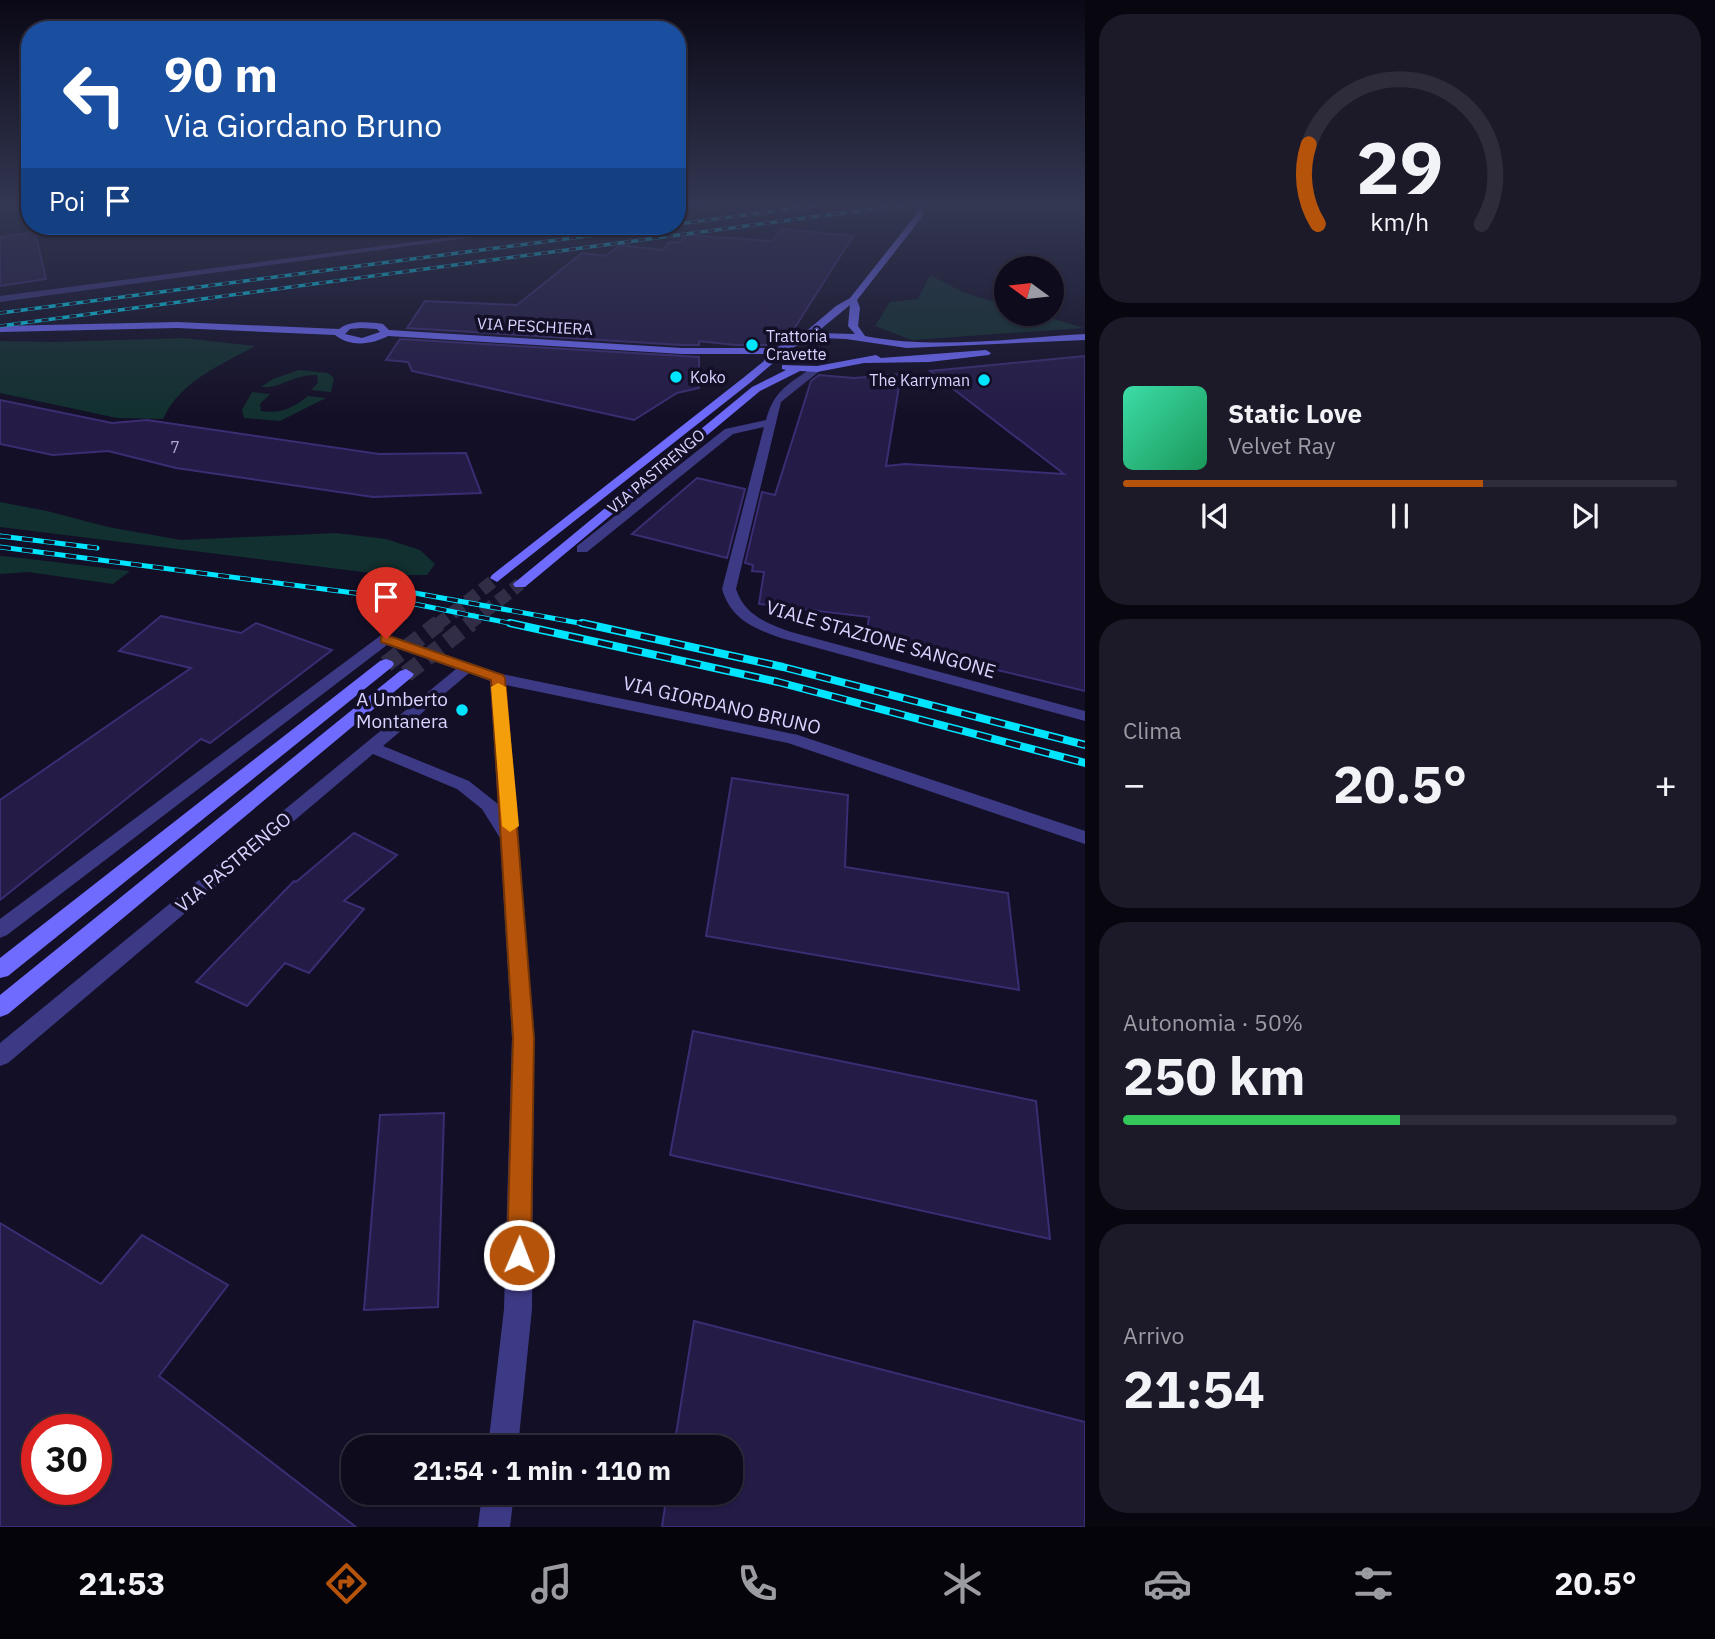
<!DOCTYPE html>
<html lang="it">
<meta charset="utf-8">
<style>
:root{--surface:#0e0b1c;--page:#1c1929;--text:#f1f3f6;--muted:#9b9ba3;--line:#2e2b3b;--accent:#b45309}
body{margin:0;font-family:"IBM Plex Sans",sans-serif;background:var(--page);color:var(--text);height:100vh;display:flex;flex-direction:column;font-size:26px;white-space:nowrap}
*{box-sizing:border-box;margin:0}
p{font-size:23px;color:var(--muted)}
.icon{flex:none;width:38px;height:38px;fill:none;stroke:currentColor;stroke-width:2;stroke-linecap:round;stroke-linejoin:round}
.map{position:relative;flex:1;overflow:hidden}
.sheet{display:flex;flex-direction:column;gap:14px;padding:14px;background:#08060f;width:630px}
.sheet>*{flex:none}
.guide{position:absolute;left:21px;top:21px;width:665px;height:214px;border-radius:28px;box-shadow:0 2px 5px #0004,0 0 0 2px var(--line);background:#1a4fa0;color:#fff;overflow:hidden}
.needle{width:46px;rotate:285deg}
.tools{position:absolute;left:994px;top:256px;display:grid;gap:14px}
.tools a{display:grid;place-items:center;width:70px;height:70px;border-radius:50%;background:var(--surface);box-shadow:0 2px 5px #0004,0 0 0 2px var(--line);font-size:35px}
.speed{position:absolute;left:21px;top:1414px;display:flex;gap:14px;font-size:35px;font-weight:700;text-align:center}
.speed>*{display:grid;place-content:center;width:91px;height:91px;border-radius:50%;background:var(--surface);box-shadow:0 2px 5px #0004,0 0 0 2px var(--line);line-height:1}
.speed .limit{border:10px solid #d22;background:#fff;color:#111}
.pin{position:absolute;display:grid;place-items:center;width:60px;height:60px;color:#fff;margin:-72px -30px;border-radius:50% 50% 50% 0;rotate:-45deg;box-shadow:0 0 7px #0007}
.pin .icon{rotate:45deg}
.me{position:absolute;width:77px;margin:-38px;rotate:1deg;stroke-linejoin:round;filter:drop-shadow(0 0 5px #0008)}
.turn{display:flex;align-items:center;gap:24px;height:147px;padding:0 28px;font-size:32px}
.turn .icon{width:91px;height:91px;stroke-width:2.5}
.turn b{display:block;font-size:49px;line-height:60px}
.then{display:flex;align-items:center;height:66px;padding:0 28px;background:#0003;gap:14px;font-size:26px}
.big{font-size:52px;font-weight:700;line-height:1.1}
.sheet .card{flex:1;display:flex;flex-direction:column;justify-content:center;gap:10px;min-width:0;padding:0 24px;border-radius:28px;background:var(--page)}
.sheet .dial{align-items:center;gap:0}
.dial svg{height:182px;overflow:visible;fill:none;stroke:var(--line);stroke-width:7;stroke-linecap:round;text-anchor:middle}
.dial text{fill:var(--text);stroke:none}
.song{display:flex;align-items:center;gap:21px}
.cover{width:84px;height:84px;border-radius:10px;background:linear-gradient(135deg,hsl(160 70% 55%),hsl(150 70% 35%))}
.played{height:7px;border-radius:4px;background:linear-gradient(90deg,var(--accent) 65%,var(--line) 65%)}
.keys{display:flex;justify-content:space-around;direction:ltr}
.heat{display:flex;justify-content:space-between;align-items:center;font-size:38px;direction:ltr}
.charge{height:10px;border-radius:5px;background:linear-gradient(90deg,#34c759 50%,var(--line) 0)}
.trip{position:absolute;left:341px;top:1435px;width:402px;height:70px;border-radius:28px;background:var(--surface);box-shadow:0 2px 5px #0004,0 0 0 2px var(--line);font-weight:700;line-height:70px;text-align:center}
.tab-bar{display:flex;height:112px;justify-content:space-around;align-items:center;background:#06040b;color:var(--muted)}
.tab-bar .icon{width:49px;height:49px}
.tab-bar .current{color:var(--accent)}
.tab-bar b{font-size:32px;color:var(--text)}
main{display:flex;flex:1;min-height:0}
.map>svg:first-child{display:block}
.green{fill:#12302f}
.building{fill:#241b47;stroke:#3b2d73;stroke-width:2;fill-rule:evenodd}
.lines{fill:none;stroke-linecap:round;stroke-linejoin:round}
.secondary-tunnel-far1{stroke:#312d47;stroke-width:13;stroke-dasharray:13 6;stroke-linecap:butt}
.secondary-tunnel{stroke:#312d47;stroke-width:17;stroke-dasharray:17 9;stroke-linecap:butt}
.street{fill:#3d3a85;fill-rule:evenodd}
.secondary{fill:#6f6bff;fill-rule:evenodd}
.rail-far2-casing{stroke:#00e5ff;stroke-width:3.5}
.rail-far1-casing{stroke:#00e5ff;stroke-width:5}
.rail-casing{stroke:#00e5ff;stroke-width:8}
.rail-far2{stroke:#130f26;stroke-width:2.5;stroke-dasharray:7;stroke-linecap:butt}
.rail-far1{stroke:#130f26;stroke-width:3.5;stroke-dasharray:11;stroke-linecap:butt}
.rail{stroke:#130f26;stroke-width:5;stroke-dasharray:15;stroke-linecap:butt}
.route{fill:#b45309;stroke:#753606;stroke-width:2}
.slow{fill:#f59e0b}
.poi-dot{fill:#00e5ff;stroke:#130f26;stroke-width:2.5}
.labels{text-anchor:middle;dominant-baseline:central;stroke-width:7;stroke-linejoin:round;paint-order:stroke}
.far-street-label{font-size:16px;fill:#d9d4ff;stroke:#130f26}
.far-poi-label{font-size:16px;fill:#d9d4ff;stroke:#130f26;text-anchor:start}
.number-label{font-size:16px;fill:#aca6d1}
.street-label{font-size:19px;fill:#d9d4ff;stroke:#130f26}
.poi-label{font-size:19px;fill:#d9d4ff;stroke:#130f26;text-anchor:end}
</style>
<main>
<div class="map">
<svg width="1085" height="1527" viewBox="0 0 1085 1527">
<rect width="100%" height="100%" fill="#130f26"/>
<g class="green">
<path d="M930,275l35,18 41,12v8h28l50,15 -172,12 -37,-14 15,-24 28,-3z"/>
<path d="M184,338l71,8c-35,20 -74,34 -92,73l-46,-1 -117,-25v-52l55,1z"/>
<path d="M299,370l29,3 6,5 -3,14 -20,-2 7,-7 -1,-8c-25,-1 -35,14 -56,12l12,-8z"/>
<path d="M252,392l18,2 -10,10 1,7c18,3 33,-3 47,-15l18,2 -46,23 -36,-3 -2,-8z"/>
<path d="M0,502l47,9 61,16 73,13 155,-7 50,6 34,11 15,14 -8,11h-40l-387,-48z"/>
<path d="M0,556l13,1 117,14 -17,13 -85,-12 -28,2z"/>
</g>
<g class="building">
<path d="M782,229l71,7 -66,104 -13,5h-39l-36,-4v4h-17l-275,-17 18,-27 92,4 65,-52 24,3 14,-11 43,5 6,-8 10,1 7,-8 86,6z"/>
<path d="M35,232l11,47 -46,7v-49z"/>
<path d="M400,339l299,18v31l-22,5 -43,27 -222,-49 -4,-9 -22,-2z"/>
<path d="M1085,356v335l-159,-38 3,-6 -63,-11 3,-19 -110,-13 5,-32 -12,-1 1,-6 -8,-2 17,-71 13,3 36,-114 8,-6 35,3 47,-4 -15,92 19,-2 159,10 -134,-103z"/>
<path d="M0,400l112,23 35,-3 232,34 87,-1 15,40 -108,4 -197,-29 -68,-17 -55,4 -53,-11z"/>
<path d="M697,478l48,11 -18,69 -95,-24z"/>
<path d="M161,616l80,17 15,-10 76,27 -122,93 -9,-4 -201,161v-100l191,-132 -72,-17z"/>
<path d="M732,778l116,17 -3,72 163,26 11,97 -313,-54z"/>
<path d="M354,833l43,22 -53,46 20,8 -55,64 -24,-10 -38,43 -51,-24 98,-101 2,1z"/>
<path d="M693,1031l343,70 14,138 -380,-84z"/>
<path d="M444,1113l-6,194 -74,3 16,-195z"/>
<path d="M0,1223l101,61 41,-49 86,50 -69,91 197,151h-356zM37,1430h59v59h-59z"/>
<path d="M694,1321l391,101v105h-423l5,-34h65v-46h-58z"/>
</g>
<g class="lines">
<g class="secondary-tunnel-far1">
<path d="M437,625l60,-47"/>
<path d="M468,625l52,-41"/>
</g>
<g class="secondary-tunnel">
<path d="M386,664l53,-41"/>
<path d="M406,674l65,-51"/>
</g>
<g class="street">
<path d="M695,205h16l-34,6v-4z"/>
<path d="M535,226h19l-554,76v-6z"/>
<path d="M813,367l9,2 -41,33 -45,187c9,27 31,34 55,43l294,79v10l-304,-83c-28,-10 -50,-19 -59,-49l42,-162 -31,7 -146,118h-10v-6l148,-117 41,-9c8,-30 23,-36 47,-53z"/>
<path d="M385,634l117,40 296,61 287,96v13l-297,-101 -282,-58 28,353 -2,271 -14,138h-30l16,-138 8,-271 -12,-200 -18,-29 -25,-20 -84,-35 -365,309 -8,3v-23l456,-374 -69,-24 -380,290 -7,3v-19l380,-283zM469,673l21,8 8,123 -29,-23 -86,-35z"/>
<path d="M482,1493h32l-4,34h-32z"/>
</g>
<g class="secondary">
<path d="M918,205h6l-1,11 -66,84 3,8 -2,18 7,10c72,14 148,2 220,-2v6l-178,8 -61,-9 -25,-1 -13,2 -34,17 -2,7 -21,18 -254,200 -7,-4 2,-3 251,-197 21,-17 2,-7h-84l-294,-18c-17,9 -38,11 -53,-1l-158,-7 -177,4v-6l177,-4 162,7c11,-9 30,-7 44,-5l6,6 293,18h93l22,-9 39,-33 14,-8 65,-82zM850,305l-2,21 7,8 -39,-1zM361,328l16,1 3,3 -18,6 -17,-4 5,-5z"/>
<path d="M986,350l5,3 -2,2 -60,7 -65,1 -47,9 -17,-1 -40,20 -235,196h-10l-2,-3 239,-197 34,-17 -4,-1v-4l35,1 59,-11 5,3z"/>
<path d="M386,659l6,2 2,3 -2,3 -384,309 -8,2v-20l380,-297z"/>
<path d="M406,669l8,5 -2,3 -404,337 -8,3v-22l400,-324z"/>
</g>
<defs>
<g id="rail-far2">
<path d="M677,224l144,-19"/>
<path d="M0,313l664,-87"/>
<path d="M0,326l902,-121"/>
</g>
<g id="rail-far1">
<path d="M0,536l97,12"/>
<path d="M0,547l370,48 149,30"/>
<path d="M382,587l208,38"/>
</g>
<g id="rail">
<path d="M510,623l268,59 307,81"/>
<path d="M582,623l201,44 302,78"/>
</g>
</defs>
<use href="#rail-far2" class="rail-far2-casing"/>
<use href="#rail-far1" class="rail-far1-casing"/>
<use href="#rail" class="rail-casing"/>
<use href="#rail-far2" class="rail-far2"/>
<use href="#rail-far1" class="rail-far1"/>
<use href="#rail" class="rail"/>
</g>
<linearGradient id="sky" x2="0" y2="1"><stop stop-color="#0a0815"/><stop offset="0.49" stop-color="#333752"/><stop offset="1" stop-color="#333752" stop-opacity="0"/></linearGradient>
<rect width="1085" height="418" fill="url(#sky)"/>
<path class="route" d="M386,635l117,40 2,3 29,360 -3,217 -3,8 -9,4 -8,-4 -4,-8 6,-217 -22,-358 -110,-38v-6z"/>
<path class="slow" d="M498,683l8,4 13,139 -9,6 -8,-6 -11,-139z"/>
<g class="poi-dot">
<circle cx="752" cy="345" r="7"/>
<circle cx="676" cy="377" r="7"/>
<circle cx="984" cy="380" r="7"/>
<circle cx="462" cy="710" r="7"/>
</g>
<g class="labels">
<g class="far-street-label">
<text transform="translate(535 326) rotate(3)">VIA PESCHIERA</text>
<text transform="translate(656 471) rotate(-40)">VIA PASTRENGO</text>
</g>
<g class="far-poi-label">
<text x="766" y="336">Trattoria<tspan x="766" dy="18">Cravette</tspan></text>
<text x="690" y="377">Koko</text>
<text x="970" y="380" text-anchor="end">The Karryman</text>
</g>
<g class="number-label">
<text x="175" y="447">7</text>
</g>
<g class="street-label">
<text transform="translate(881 639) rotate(16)">VIALE STAZIONE SANGONE</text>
<text transform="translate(722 705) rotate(13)">VIA GIORDANO BRUNO</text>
<text transform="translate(233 862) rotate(-40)">VIA PASTRENGO</text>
</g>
<g class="poi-label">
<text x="448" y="699">A Umberto<tspan x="448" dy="22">Montanera</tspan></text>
</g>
</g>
</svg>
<div class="tools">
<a><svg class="needle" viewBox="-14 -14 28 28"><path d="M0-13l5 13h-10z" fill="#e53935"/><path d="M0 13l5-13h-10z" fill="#9b9ba3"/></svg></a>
</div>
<div class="speed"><div class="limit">30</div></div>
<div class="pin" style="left:386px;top:639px;background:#d93025"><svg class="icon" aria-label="arrive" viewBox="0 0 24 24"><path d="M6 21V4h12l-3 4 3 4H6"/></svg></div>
<svg class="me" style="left:519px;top:1255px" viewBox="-20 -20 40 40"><circle r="17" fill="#b45309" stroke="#fff" stroke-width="3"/><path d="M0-11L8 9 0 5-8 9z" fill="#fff"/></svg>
<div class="trip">21:54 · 1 min · 110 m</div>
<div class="guide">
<div class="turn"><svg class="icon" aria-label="left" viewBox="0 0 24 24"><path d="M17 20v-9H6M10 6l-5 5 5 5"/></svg><div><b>90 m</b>Via Giordano Bruno</div></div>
<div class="then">Poi<svg class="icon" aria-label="arrive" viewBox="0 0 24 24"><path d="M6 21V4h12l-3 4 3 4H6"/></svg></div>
</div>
</div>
<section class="sheet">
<div class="card dial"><svg viewBox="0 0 100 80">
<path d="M14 69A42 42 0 1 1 86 69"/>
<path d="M14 69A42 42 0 0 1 10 34" stroke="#b45309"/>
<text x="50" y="56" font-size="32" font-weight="700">29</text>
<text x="50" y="72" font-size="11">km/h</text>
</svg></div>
<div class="card">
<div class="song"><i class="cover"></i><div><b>Static Love</b><p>Velvet Ray</p></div></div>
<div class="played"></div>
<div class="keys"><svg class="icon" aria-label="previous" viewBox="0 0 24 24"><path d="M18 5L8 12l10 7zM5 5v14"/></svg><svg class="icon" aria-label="pause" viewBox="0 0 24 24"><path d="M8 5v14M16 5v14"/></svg><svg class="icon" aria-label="next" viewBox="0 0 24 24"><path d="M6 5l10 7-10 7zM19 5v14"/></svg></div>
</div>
<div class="card"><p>Clima</p>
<div class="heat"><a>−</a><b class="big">20.5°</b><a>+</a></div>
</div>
<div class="card"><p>Autonomia · 50%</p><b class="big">250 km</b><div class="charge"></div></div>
<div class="card"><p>Arrivo</p><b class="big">21:54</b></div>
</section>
</main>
<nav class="tab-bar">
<b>21:53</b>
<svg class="icon current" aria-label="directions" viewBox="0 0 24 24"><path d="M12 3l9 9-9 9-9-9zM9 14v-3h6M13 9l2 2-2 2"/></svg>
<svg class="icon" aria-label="music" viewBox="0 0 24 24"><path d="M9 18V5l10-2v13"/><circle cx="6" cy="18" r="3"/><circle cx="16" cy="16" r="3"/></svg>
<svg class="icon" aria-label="phone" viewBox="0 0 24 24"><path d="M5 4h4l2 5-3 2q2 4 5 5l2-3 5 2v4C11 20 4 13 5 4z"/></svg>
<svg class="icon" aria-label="climate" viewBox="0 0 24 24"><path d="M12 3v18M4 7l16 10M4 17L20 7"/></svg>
<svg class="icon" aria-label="car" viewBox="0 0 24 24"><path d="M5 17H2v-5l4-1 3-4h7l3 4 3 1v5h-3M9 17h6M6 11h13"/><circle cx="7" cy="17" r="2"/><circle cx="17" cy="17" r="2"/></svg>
<svg class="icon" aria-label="filters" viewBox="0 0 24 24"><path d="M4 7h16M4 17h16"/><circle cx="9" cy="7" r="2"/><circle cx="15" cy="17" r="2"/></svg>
<b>20.5°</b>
</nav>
